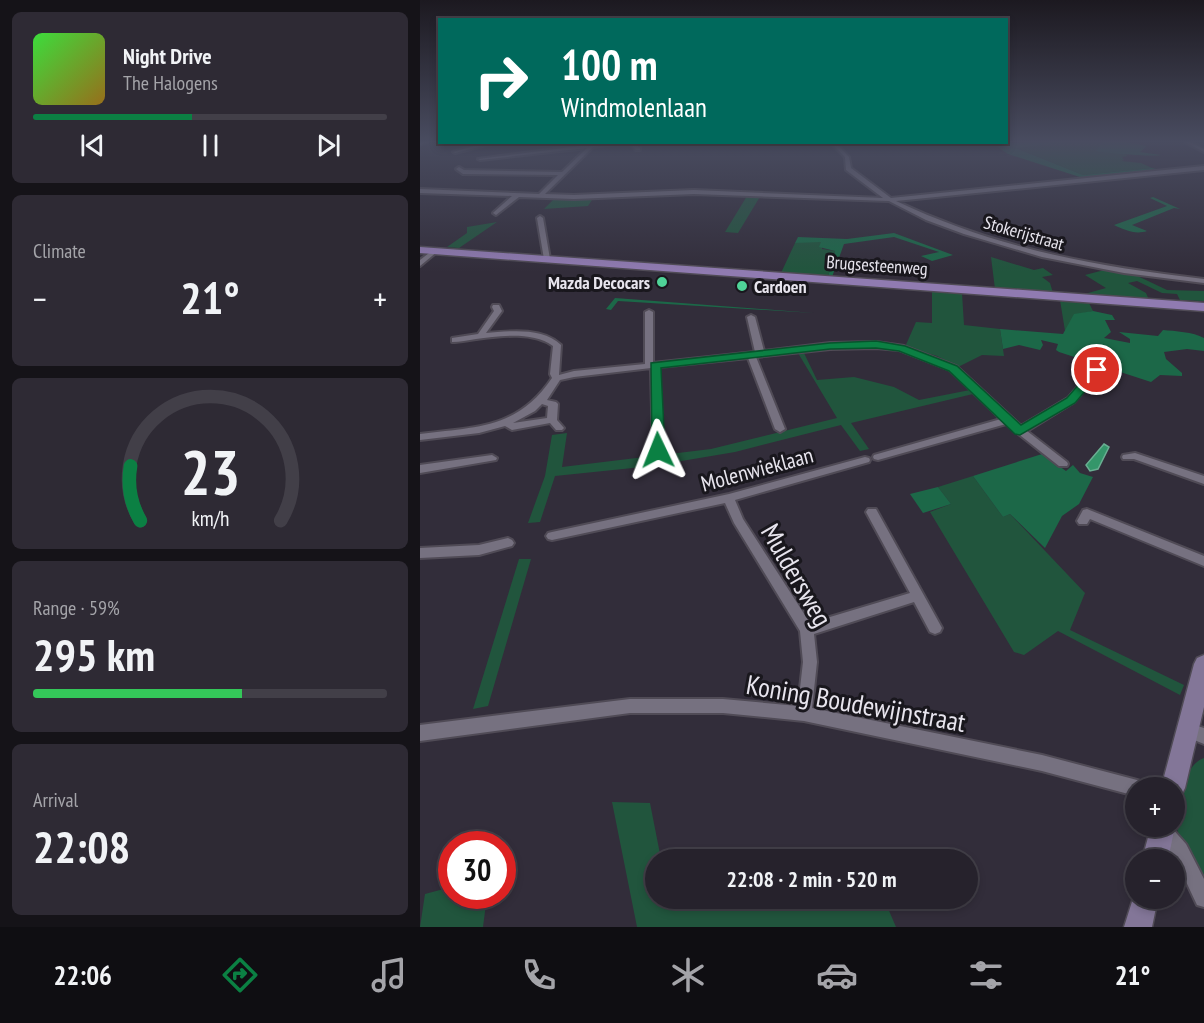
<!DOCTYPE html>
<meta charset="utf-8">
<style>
:root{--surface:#26222c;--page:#2e2a34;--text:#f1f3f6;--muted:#a4a4a9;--line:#423f48;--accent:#0b8043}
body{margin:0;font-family:"PT Sans Narrow",sans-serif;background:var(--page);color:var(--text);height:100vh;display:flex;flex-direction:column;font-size:22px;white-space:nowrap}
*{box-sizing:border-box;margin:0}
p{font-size:20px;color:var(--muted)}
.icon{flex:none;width:33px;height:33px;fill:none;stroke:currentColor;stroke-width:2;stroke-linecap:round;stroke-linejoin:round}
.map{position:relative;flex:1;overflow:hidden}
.sheet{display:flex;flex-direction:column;gap:12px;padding:12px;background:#151318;width:420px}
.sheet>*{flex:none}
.hud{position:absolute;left:18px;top:18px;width:570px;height:126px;border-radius:0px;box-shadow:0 3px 9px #0003,0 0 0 2px var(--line);background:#00695c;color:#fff;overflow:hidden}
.tools{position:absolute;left:705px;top:777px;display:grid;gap:12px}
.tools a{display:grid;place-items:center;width:60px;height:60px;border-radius:50%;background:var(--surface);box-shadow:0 3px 9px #0003,0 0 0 2px var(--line);font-size:30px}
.speed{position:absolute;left:18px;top:831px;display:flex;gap:12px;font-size:30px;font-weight:700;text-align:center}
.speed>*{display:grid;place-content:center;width:78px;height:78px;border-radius:50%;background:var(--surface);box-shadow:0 3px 9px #0003,0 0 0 2px var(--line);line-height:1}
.speed .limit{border:9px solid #d22;background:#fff;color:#111}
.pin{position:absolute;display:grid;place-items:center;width:51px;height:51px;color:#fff;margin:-26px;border:3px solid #fff;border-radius:50%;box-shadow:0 2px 6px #0007}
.me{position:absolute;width:66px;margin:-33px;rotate:358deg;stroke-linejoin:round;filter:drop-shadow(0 0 4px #0008)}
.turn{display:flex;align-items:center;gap:21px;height:126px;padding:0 24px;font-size:27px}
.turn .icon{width:78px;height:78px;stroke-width:2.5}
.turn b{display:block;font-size:42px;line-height:51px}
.big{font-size:45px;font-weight:600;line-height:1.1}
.sheet .widget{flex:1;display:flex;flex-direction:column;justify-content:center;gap:9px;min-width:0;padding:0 21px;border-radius:9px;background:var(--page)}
.sheet .dial{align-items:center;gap:0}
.dial svg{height:156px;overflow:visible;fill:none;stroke:var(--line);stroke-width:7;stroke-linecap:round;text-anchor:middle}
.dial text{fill:var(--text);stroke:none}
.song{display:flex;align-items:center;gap:18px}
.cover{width:72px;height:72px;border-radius:9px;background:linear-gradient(135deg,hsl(120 70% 55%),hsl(40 70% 35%))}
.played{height:6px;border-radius:3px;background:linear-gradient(90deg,var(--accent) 45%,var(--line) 45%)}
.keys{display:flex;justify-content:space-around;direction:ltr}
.heat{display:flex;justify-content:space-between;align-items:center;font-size:33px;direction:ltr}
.charge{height:9px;border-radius:4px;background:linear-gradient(90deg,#34c759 59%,var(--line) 0)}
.trip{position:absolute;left:225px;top:849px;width:333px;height:60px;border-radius:30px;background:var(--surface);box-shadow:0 3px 9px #0003,0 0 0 2px var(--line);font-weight:600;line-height:60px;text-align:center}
.menu{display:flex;height:96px;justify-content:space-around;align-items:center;background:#0f0e12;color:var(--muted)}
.menu .icon{width:42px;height:42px}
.menu .on{color:var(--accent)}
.menu b{font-size:27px;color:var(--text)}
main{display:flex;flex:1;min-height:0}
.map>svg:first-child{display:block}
.green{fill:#21553d}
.forest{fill:#1c6848}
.water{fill:#34966a;stroke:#6aae92;stroke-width:1.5}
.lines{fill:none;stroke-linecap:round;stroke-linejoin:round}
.street-casing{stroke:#504b56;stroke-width:4}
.secondary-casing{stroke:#504b56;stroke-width:3}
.primary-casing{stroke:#504b56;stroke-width:3}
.street{fill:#767180;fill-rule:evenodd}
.secondary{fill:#837698;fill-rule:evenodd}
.primary{fill:#907bb1;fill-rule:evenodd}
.route{fill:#0b8043;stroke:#07532c;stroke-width:1.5}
.poi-dot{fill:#4fd398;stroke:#19171d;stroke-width:2}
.labels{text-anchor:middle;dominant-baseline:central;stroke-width:6;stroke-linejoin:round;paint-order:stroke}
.far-street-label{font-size:18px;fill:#e8e5ee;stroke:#19171d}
.far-poi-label{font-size:18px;font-weight:bold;fill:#e8e5ee;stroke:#19171d;text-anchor:end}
.street-label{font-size:22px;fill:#e8e5ee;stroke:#19171d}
.near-street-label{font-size:27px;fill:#e8e5ee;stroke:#19171d}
</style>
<main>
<section class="sheet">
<div class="widget">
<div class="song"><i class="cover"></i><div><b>Night Drive</b><p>The Halogens</p></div></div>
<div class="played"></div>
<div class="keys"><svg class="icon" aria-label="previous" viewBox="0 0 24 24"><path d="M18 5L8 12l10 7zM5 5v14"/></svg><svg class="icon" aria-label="pause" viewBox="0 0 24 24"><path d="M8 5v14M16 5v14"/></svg><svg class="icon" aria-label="next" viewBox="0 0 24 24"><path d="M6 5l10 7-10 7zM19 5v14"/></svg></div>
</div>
<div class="widget"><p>Climate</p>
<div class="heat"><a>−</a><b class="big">21°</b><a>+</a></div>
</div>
<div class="widget dial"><svg viewBox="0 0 100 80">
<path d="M14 69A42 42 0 1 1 86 69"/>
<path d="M14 69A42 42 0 0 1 9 41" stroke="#0b8043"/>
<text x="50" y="56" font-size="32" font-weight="700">23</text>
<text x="50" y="72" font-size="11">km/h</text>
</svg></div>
<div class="widget"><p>Range · 59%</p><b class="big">295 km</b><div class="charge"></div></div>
<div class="widget"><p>Arrival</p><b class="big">22:08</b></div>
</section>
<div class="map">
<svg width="784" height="927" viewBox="0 0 784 927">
<rect width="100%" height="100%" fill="#322d3a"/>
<g class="green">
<path d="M648,142h34l-2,10 22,1 6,3 -6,1 2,3 -3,1 20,2 11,5 -69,7 -69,-28z"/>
<path d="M253,193l88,2 -23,38 -13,-1 22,-36 -61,-2 -67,3z"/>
<path d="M136,197h38l-6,9 -44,3z"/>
<path d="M77,222l-38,26 -12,-1 20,-14v-6z"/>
<path d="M394,240l8,2v7l13,2 -7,26 -47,-4 14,-30z"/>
<path d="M571,257l43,13 9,-2 10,7 -11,2 8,6 3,10 -58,-4z"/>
<path d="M688,269l19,2 40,19 37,1v10l-24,-1 -3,-6 -15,-1 -25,-12 -9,2 18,10 3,7 -68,-5 25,-7 -21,-13z"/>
<path d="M512,291l30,2 2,32 36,4 4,27 -22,-1 -24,12 -21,-11 -32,-9 11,-25 16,1z"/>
<path d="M640,300l29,3 4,8 -9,2 -19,18z"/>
<path d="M378,353h6l13,27 37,-3 40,10 25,13 51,-10 3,4 -122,29 18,26 -9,2 -19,-26 -106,27 -83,14 -97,10 -15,46 -12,1 17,-47 7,-41 15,-2 -5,34 149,-18 126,-31z"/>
<path d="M553,476l30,41 7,-3 75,79 -15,37 114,55 -4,10 -122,-64 -34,24 -10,-3 -84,-140 21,-8 -13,-17z"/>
<path d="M99,559h12l-43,147 -15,3z"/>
<path d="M784,758v121c-7,-13 -27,-42 -28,-55 -1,-20 9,-60 28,-66z"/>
<path d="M192,802l38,1 11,56 -5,1v38l228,1 12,28h-259z"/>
<path d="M31,887l1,9h35l-4,31h-63l5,-33z"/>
</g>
<g class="forest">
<path d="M648,142l-52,6 67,27 69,-7 13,3 -79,8 -78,-25 -16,-11z"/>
<path d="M682,142h24l21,4 -7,6 21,3c-8,2 -58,-2 -65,-4z"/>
<path d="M733,197l27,12 -6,-1 -42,17 15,6c-12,4 -22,-1 -33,-6l53,-19 -17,-8z"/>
<path d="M474,233l59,22 -21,6 -11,-5 18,-4 -45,-15 -50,7 -12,33h-4l7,-26 -16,-4 2,-5 -26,1 3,-6 49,2z"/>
<path d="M195,298l199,15 -196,-12 -7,9 -5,-1z"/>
<path d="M673,311l19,4 3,5h-10l6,12 -7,6 26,5v-4l-11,-7 39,4 5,-6c12,1 30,2 41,8v13l-17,-2 -23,3 2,7 16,14v3l-22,-1 -9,7 -92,-30 -3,-2 2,-6 -17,-4 2,5 -3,5 -21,-5 -16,4 -3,-20 63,5 11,-20z"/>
<path d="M622,454l24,17 7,-6 7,8 13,4 -14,27 -17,12 -17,32 -35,-34 -7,3 -30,-41z"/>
<path d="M518,487l13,17 -28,9 -13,-19z"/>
</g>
<path class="water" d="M684,444l5,3 -11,22 -8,2 -4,-6z"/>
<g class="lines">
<defs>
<g id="street">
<path d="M68,142h10l-43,11 -2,-1z"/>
<path d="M190,142h18l-35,5 -48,47 29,1 120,-5 189,8 -37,-28 -1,-13 -15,-15h5l14,15 2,11 40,30 313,-32v4l-308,31c102,48 197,65 308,78v4l-80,-10 -82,-16 -78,-23 -38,-14 -37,-19 -195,-7 -120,5 -55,-2 -23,18 -3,-2 1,-1 18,-16 -92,-3v-4l119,5 19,-19 -95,-1 -7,-5 3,-2 5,3 98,2 25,-24 -107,12 -2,-1z"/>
<path d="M213,142l7,6v2h-4l-8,-8z"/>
<path d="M765,142h5l14,7v3z"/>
<path d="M120,216l3,2 7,41 -3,2 -3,-2 -7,-41z"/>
<path d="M13,250l5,1 -18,15v-6z"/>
<path d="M73,305h6l3,6 -16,22c24,-2 57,-6 75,12l-2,30 15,-4 71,-7v-52l4,-2 4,2v51l102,-11 -8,-35 4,-2 4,2 9,34 66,-8 46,-1 28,4 52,20 65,60 47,-28 26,-30h6l1,2 -27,32 -47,29 40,31 1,2 -1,2h-8l-53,-42 -128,36 -4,-1 -1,-2 1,-2 127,-36 -51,-49 -51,-20 -23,-2 -46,1 -74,8 29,72 -5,3 -5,-3 -27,-71 -89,9 4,83 -5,3 -5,-3 -2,-82 -77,9 -14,3 -13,20 9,2 2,2 -1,16 7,8 -2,2h-6l-6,-7 -38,7 -7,-4 -26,7 -59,7v-6c56,-7 98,-5 132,-56l-2,-4 3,-28c-20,-15 -54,-10 -77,-7 -8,1 -16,3 -24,3v-4l26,-4 16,-23 -2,-4zM122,404l6,2 -1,12 -34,5 22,-12z"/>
<path d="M715,453l69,23v8l-70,-25h-11l-1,-2 1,-2z"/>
<path d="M72,455l5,3 -1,2 -76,13v-8z"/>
<path d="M445,457l4,1 1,2 -1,2 -134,38 8,19 67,104 100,-30 -44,-81 2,-3h8l66,119 -2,4 -5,2 -5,-2 -16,-30 -100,32 3,28 -5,46 230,47 95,25 6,2 2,6h-9v8l-94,-25 -238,-50 -81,-8h-93l-210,28v-16l210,-26h93l75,7 5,-44 -3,-31 -66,-108 -9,-20 -173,37 -4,-1 -2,-3 2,-3 4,-1 177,-38z"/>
<path d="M667,509l117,47v10l-114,-47 -3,5h-8l-2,-3 6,-11z"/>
<path d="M88,538l4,2 2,3 -2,3 -33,9 -59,3v-10l59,-3z"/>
<path d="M767,723l17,5v16l-22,-9 -3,-5 3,-5z"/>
<path d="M736,826h14l16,18 18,35v28l-7,-2 -23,-49 -17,-19 -3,-6z"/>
</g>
<g id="secondary">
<path d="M0,142h8l-8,3z"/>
<path d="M784,655v52l-19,81 -4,8 -7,3v-11h-13l33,-124 3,-6z"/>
<path d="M754,824l1,2 -7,34h-26l9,-34h23z"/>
<path d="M716,889v9h22l-6,29h-28z"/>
</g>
<path id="primary" d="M0,247l784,56v8l-784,-58z"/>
</defs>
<use href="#street" class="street-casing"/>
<use href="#secondary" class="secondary-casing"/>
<use href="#primary" class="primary-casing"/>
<use href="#street" class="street"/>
<use href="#secondary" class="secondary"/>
<use href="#primary" class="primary"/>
</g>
<linearGradient id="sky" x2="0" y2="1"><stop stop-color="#1c1920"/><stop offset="0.52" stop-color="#494c60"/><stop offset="1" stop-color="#494c60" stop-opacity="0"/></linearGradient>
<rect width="784" height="272" fill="url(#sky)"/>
<path class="route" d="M456,341l29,5 52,20 64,59 46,-27 26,-30 10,2 -28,33 -55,32 -5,-1 -66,-63 -50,-20 -23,-3 -46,1 -169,19 4,82 -7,4 -6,-4 -1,-87 179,-20z"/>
<g class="poi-dot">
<circle cx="242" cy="282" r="6"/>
<circle cx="322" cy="286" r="6"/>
</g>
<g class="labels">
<g class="far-street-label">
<text transform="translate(604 233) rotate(16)">Stokerijstraat</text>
<text transform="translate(457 265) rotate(4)">Brugsesteenweg</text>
</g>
<g class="far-poi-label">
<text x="230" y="282">Mazda Decocars</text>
<text x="334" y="286" text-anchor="start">Cardoen</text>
</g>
<g class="street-label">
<text transform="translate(337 469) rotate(-15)">Molenwieklaan</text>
</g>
<g class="near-street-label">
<text transform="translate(377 575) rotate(60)">Muldersweg</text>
<text transform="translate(436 703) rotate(10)">Koning Boudewijnstraat</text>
</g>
</g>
</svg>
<div class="tools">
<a>+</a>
<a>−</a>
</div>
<div class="speed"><div class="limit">30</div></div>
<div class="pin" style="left:677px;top:370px;background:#d93025"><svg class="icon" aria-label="arrive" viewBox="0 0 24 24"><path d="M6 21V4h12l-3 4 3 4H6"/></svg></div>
<svg class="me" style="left:238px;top:450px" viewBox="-20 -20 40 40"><path d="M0-17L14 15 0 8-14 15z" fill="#0b8043" stroke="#fff" stroke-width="4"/></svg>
<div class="trip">22:08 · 2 min · 520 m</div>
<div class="hud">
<div class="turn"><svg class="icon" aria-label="right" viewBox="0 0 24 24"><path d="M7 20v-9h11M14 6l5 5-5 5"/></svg><div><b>100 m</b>Windmolenlaan</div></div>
</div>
</div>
</main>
<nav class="menu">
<b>22:06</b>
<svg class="icon on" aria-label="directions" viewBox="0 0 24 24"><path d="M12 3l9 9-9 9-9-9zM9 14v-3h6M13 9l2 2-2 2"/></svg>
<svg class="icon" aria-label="music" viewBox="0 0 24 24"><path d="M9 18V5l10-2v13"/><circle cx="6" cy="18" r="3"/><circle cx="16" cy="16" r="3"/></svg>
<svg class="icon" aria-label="phone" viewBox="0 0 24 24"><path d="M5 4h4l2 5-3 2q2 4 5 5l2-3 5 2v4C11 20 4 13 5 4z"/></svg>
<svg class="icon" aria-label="climate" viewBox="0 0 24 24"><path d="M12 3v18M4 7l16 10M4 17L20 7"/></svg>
<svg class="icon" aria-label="car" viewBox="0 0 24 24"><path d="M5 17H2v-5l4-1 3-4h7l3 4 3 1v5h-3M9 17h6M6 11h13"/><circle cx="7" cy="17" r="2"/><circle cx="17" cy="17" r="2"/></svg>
<svg class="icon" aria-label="filters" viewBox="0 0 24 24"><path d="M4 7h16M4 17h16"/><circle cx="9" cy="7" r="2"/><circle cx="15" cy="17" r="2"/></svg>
<b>21°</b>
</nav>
